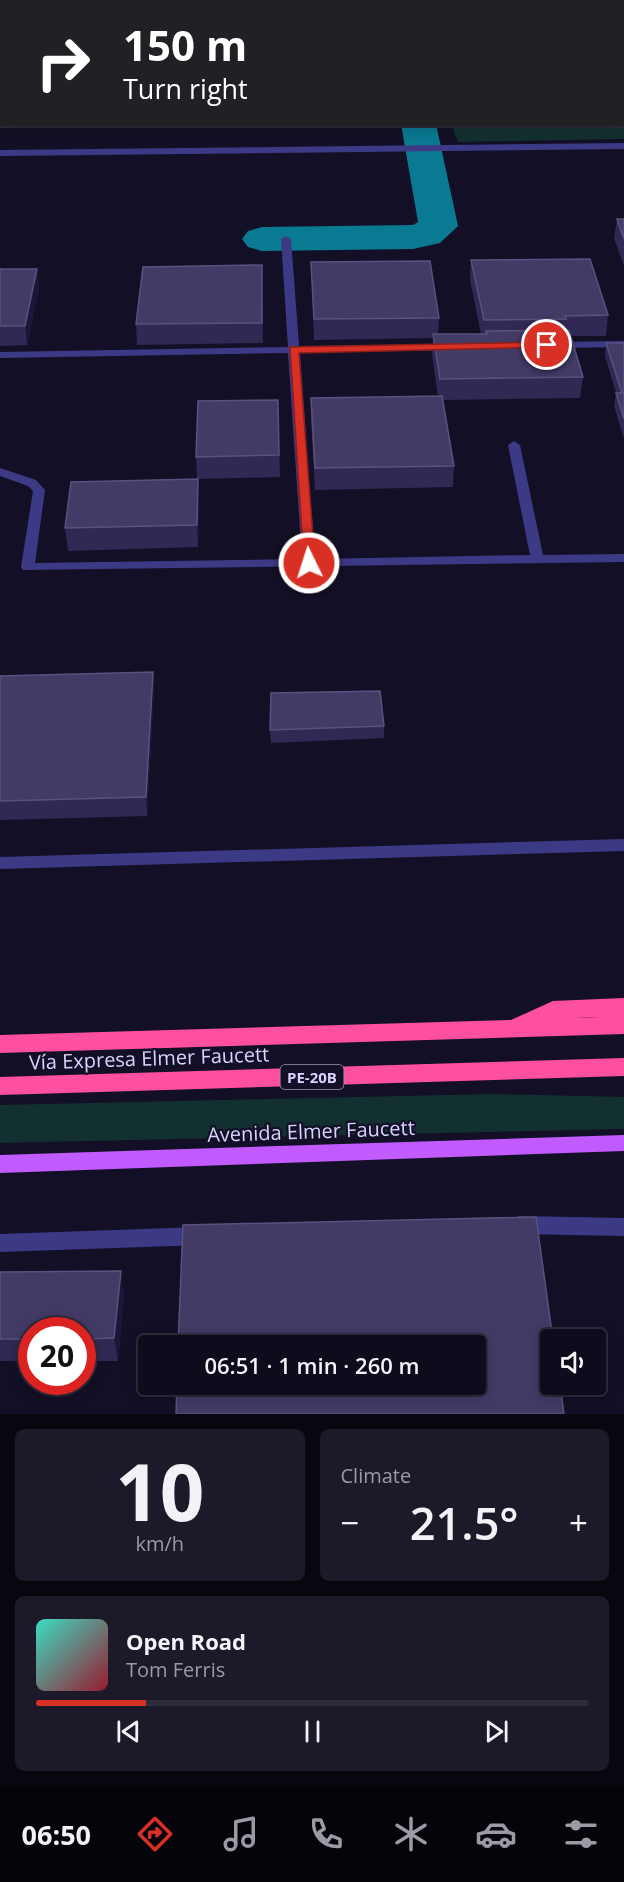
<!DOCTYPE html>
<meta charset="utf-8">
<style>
:root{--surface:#0e0b1c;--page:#1c1929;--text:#f1f3f6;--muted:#9b9ba3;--line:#2e2b3b;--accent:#d93025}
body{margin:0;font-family:"Open Sans",sans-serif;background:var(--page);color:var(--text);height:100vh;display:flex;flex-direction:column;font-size:22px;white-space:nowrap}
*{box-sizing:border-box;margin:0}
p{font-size:20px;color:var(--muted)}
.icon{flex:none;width:33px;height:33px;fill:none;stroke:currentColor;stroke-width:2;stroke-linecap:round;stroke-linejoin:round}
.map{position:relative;height:1414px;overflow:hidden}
.drawer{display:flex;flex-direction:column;gap:15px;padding:15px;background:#08060f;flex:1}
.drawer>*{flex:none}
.top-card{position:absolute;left:0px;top:0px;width:624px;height:126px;box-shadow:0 3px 15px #0003,0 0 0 2px var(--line);background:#202124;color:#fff;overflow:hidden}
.buttons{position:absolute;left:540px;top:1329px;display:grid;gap:12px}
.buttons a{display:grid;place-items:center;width:66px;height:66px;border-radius:6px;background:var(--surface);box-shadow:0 3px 15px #0003,0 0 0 2px var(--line);font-size:30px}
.speed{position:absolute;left:18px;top:1317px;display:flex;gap:12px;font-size:30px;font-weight:700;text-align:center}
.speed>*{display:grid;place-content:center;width:78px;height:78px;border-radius:50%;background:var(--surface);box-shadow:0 3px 15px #0003,0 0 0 2px var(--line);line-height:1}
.speed .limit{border:9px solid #d22;background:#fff;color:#111}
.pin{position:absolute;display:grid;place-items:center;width:51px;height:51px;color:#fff;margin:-26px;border:3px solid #fff;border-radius:50%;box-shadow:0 2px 6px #0007}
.me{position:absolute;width:66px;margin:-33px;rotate:356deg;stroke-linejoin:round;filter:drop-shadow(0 0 4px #0008)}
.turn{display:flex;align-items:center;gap:21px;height:126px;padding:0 24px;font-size:27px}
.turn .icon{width:78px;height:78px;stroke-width:2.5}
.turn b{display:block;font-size:42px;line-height:51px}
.big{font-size:45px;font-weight:600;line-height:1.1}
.drawer .tile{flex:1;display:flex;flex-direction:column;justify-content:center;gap:9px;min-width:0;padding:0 21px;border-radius:9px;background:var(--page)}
.drawer .dial{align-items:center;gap:0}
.dial b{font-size:78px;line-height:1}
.song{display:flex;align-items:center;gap:18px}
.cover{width:72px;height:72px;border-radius:9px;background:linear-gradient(135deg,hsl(170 70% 55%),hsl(350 70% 35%))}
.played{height:6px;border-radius:3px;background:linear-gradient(90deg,var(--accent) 20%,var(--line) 20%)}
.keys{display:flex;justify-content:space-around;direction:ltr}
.heat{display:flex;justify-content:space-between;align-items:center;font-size:33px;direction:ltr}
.drawer .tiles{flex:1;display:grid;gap:15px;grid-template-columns:1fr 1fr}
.tile:last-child{grid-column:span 2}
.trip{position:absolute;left:138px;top:1335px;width:348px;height:60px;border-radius:6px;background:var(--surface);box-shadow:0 3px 15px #0003,0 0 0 2px var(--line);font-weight:600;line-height:60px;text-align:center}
.tabs{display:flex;height:96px;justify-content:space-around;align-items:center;background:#06040b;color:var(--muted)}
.tabs .icon{width:42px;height:42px}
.tabs .active{color:var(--accent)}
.tabs b{font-size:27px;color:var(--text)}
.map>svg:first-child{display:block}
.green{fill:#12302f}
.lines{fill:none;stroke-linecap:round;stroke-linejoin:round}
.taxiway{fill:#0a7a92;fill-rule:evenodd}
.minor{fill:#3d3a85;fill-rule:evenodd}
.major{fill:#c25bff;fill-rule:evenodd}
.highway{fill:#ff4fa3;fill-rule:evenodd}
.wall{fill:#312854}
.shaded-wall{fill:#1d163a}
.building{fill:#433a66;stroke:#5a527e;stroke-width:1.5}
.route{fill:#d93025;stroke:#8d1f18;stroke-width:1.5}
.labels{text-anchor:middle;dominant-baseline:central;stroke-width:4.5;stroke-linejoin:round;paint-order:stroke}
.shield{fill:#130f26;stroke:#9e99be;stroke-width:1.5}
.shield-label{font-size:15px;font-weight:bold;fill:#d9d4ff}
.near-street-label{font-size:20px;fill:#d9d4ff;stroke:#130f26}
</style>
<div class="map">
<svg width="624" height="1414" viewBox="0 0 624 1414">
<rect width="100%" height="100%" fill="#130f26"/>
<g class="green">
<path d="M624,124v15l-166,3 -5,-13 4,-3z"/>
<path d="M493,1094l131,3v32l-624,14v-38z"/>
</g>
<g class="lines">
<g class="taxiway">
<path d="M10,0h33l-34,2z"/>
<rect x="0" y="97" width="2" height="21"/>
<rect x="622" y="97" width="2" height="20"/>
<path d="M401,124h35l22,102 -18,17 -27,6 -151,2 -14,-4 -6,-8 6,-8 14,-4 151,-2 5,-3z"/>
</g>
<g class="minor">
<path d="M624,143v6l-624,7v-6z"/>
<path d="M286,236l5,3 8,107 154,-2 6,3 -6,3 -153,3 15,206 215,-4 -22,-110 6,-4 6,4 23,110 81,-1v8l-601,8 -2,-3 12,-76 -5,-5 -28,-10v-8l36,12 9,10 -10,73 267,-4 -14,-206 -288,5v-6l288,-5 -7,-108z"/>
<path d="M624,341v6l-69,1 -6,-3 6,-3z"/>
<path d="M624,839v12l-624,18v-12z"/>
<path d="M519,1216l105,2v18l-105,-2 -7,-3 -3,-6 3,-6z"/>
<path d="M201,1227l7,3 3,6 -3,6 -7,3 -201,7v-18z"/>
</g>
<path class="major" d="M624,1135v16l-624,22v-18z"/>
<g class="highway">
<path d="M624,998v18l-49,2 49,-2v18l-624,19v-18l511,-15 42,-19z"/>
<path d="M624,1058v18l-624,19v-18z"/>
</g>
</g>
<g class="wall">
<path d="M617,219h7v47l-10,-28z"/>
<path d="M471,260l137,55 -2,21h-35l12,41 -3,21 -137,2 11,66 -1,21 -138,3 -4,-71v-21l127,-2 -6,-41 1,-17 -119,2 -3,-78 128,56 -1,16h43l-11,-54z"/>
<path d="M262,265l1,78 -126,2 -1,-21z"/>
<path d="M0,269h37l2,18 -12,58 -27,1z"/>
<path d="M606,343h18v96l-10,-33 2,-13 -11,-37z"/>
<path d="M278,400l2,77 -83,2 -1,-22z"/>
<path d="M199,501l-1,46 -130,4 -3,-23z"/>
<path d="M153,672l1,18 -7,126 -147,4v-144z"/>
<path d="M384,726v12l-113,5 -1,-13z"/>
<path d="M0,1272l124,21 -6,68h-36v-31h-50v31h-32z"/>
</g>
<g class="shaded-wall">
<path d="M37,269l2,18 -12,58 -2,-19z"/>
<path d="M198,479l1,22 -1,46 -1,-22z"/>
<path d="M153,672l1,18 -7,126 -1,-19z"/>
<path d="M121,1271l3,22 -6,68 -4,-23z"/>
</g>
<g class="building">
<path d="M617,219h7v20z"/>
<path d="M590,259l18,56 -43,1 1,3 -82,1 -13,-60z"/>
<path d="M430,261l9,57 -125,1 -3,-57z"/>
<path d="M262,265v58l-126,1 7,-57z"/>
<path d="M0,269h37l-12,57h-25z"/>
<path d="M569,330l14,47 -143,2 -7,-45h54l-1,-3z"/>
<path d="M606,343h18v76l-8,-26h6z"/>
<path d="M442,396l12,70 -139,2 -4,-70z"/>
<path d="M278,400l1,55 -83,2 2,-56z"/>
<path d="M198,479l-1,46 -132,3 6,-46z"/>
<path d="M153,672l-7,125 -146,4v-125z"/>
<path d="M380,691l4,35 -114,4 1,-37z"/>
<path d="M536,1217l17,123h-3v44h10l4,30h-388l1,-30h299v-38h-298l5,-121z"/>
<path d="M121,1271l-7,67 -32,1v-9h-50v9h-32v-67z"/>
</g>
<path class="route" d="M547,342l5,3 -1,2 -252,6 16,210 -11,2 -14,-218z"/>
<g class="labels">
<rect class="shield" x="280.5" y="1065" width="63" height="24" rx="4.5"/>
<g class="shield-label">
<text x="312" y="1077">PE-20B</text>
</g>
<g class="near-street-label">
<text transform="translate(149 1058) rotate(-2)">Vía Expresa Elmer Faucett</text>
<text transform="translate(311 1131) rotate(-2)">Avenida Elmer Faucett</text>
</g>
</g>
</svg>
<div class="buttons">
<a><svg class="icon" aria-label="sound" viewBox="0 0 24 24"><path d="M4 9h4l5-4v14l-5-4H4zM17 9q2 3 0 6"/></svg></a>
</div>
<div class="speed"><div class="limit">20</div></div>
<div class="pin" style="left:547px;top:345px;background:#d93025"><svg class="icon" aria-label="arrive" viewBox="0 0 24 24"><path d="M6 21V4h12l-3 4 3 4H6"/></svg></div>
<svg class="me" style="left:309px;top:563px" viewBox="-20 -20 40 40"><circle r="17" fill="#d93025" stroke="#fff" stroke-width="3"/><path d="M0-11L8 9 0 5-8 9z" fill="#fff"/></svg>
<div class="trip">06:51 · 1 min · 260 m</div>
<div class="top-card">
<div class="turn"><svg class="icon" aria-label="right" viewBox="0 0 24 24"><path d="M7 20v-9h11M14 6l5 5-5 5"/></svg><div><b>150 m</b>Turn right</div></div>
</div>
</div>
<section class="drawer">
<div class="tiles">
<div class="tile dial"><b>10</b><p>km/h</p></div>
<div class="tile"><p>Climate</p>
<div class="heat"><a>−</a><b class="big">21.5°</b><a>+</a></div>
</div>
<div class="tile">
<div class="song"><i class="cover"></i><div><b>Open Road</b><p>Tom Ferris</p></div></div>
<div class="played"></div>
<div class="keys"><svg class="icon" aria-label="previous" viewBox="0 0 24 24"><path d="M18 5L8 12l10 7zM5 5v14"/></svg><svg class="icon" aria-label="pause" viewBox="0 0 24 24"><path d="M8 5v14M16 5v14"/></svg><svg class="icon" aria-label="next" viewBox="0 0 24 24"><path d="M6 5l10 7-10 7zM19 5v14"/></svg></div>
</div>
</div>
</section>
<nav class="tabs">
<b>06:50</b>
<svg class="icon active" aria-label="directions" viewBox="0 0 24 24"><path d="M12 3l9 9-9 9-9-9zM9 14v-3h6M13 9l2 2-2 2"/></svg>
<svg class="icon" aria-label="music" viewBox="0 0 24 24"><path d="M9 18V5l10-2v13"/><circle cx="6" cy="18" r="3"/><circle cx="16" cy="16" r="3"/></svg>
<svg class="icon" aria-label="phone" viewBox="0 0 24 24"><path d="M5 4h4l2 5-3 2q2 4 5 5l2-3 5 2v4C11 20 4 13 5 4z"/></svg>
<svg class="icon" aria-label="climate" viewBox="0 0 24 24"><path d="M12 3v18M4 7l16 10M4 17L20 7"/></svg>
<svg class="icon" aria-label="car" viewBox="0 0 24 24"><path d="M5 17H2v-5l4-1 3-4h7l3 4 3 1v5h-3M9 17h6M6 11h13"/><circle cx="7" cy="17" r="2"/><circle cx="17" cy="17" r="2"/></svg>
<svg class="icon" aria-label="filters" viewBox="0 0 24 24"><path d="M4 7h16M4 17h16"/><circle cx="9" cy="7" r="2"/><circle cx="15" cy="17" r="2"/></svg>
</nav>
